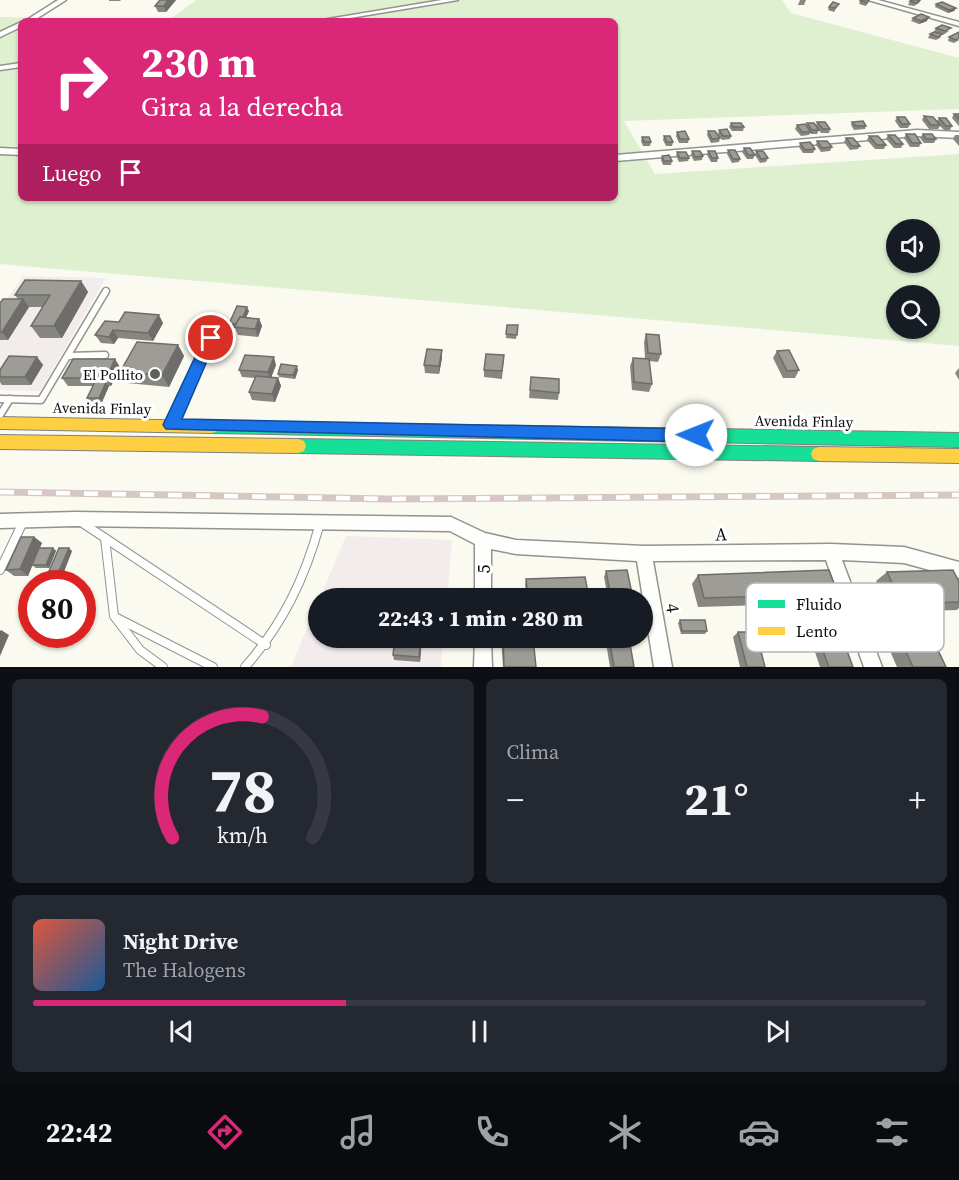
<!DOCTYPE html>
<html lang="es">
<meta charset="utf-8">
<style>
:root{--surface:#171b24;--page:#242831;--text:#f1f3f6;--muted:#9ea1a6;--line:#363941;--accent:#db2777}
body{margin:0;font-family:"Source Serif 4",serif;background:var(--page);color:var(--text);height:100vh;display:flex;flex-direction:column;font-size:22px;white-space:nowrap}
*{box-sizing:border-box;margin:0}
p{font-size:20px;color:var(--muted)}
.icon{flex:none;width:33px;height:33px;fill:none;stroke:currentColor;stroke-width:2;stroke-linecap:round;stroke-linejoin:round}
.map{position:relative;height:667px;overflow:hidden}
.drawer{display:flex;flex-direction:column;gap:12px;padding:12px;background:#0d0f14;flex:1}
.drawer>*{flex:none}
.top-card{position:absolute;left:18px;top:18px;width:600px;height:183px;border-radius:9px;box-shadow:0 2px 4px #0004;background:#db2777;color:#fff;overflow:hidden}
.controls{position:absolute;left:886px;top:219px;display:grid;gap:12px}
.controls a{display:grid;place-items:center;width:54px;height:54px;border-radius:50%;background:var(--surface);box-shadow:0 2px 4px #0004;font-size:30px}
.speed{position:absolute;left:18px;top:570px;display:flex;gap:12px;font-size:30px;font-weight:700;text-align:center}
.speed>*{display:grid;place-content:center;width:78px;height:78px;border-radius:50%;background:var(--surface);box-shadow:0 2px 4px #0004;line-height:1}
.speed .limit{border:9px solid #d22;background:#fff;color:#111}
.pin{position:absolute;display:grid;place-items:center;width:51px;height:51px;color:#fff;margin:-26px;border:3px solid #fff;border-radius:50%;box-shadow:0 2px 6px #0007}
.me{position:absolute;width:66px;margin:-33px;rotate:271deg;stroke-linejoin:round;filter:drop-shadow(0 0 4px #0008)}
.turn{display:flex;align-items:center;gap:21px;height:126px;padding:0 24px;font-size:27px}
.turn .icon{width:78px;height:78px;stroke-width:2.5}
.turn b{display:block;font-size:42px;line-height:51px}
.then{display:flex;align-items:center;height:57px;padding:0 24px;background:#0003;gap:12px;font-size:22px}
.big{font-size:45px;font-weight:800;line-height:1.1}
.drawer .tile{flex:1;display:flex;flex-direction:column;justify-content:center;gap:9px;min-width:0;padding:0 21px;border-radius:9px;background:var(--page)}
.drawer .dial{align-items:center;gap:0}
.dial svg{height:156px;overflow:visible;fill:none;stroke:var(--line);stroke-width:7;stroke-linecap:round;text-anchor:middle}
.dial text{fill:var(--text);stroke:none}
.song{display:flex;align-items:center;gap:18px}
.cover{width:72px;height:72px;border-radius:9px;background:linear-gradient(135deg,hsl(10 70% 55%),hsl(210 70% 35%))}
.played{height:6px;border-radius:3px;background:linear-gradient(90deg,var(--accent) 35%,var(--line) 35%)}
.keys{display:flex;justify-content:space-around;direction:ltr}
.heat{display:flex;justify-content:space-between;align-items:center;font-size:33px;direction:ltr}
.drawer .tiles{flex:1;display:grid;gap:12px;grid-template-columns:1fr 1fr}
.tile:last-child{grid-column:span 2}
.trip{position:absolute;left:308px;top:588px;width:345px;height:60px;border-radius:30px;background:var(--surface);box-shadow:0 2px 4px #0004;font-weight:800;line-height:60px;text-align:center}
.dock{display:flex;height:96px;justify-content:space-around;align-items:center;background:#090b0e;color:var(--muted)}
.dock .icon{width:42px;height:42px}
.dock .selected{color:var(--accent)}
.dock b{font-size:27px;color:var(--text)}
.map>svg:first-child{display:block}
.industrial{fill:#f2eced}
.green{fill:#def0d0;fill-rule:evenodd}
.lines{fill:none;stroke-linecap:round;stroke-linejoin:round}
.lane-far1-casing{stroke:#93938f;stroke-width:9}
.lane-casing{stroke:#93938f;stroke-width:10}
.street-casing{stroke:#93938f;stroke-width:3}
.fast-casing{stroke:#80807c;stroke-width:2}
.slow-casing{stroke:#80807c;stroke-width:2}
.lane-far1{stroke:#fefefd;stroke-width:6}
.lane{stroke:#fefefd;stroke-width:8}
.street{fill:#fefefd;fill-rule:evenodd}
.fast{fill:#16e098;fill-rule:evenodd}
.slow{fill:#ffcf43;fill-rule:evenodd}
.rail-casing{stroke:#d6c7c4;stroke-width:7}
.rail{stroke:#fff;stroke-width:4.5;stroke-dasharray:14;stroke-linecap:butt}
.wall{fill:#878681}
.shaded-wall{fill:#6e6d69}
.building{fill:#9d9c96;stroke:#6e6d69;stroke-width:1.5}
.route{fill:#1a73e8;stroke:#114b97;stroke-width:1.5}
.poi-dot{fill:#5f5f5c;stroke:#fff;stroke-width:2}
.labels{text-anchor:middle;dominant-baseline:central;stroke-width:6;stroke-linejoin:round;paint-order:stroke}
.poi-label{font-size:15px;fill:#0c0c0c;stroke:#fff;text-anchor:end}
.street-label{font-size:15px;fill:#0c0c0c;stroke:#fff}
.near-street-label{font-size:18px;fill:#0c0c0c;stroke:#fff}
.key{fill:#fff;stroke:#b6b6b6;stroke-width:1.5}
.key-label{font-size:16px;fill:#0c0c0c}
</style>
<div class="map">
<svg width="959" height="667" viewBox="0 0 959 667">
<rect width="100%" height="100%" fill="#fafaf0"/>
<g class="industrial">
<path d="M23,276l83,2 -66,113 -40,-1v-81z"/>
<path d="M346,536l106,4 -5,58h-127z"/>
<path d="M318,602v36h125l-2,29h-150z"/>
</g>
<path class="green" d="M196,0h586l9,13 168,45v51l-335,12 31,53 304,-20v192l-959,-82v-247l169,3zM21,21h594v177h-594zM897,230h33v32h-33zM897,296h33v32h-33z"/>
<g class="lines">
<defs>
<g id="lane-far1">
<path d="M68,356l37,-1"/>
<path d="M0,399l41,1 65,-109"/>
<path d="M0,415l10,-16"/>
<path d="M172,422l39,-84"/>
</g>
<g id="lane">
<path d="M81,522l185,123"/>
<path d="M105,538l9,78 26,34 23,17"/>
<path d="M0,570l23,-48"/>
<path d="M117,618l96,49"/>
<path d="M245,667c38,-43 60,-89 75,-144"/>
</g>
<g id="street">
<path d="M58,0h8l-33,21h-8z"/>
<path d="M442,0h16l-126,21h-16z"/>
<path d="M868,0h10l81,22v4z"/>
<path d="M21,22v5l-21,10v-5z"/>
<path d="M21,63v4l-21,3v-4z"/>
<path d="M917,130l42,2v6l-42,-2 -302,25v-6z"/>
<path d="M0,148l21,1v6l-21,-1z"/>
<path d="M75,512l376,5 34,16 31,7 128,6 187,-2 73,3 55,15v16l-55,-15 -62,-3 40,107h-18l-38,-107 -173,1 19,106h-18l-17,-106 -121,-7 -25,-5v49h-16v-54l-25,-13 -375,-5 -75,2v-14z"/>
<path d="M475,638h16l1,29h-18z"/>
</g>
<g id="fast">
<path d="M211,421l748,12v14l-748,-14 -5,-1 -3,-5 3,-5z"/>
<path d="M298,439l521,8 6,2 2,5 -2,5 -6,2 -521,-8 -6,-2 -2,-5 2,-5z"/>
</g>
<g id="slow">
<path d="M0,417l211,4 5,1 3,5 -3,5 -5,1 -211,-4z"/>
<path d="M0,435l298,4 6,2 2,5 -2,5 -6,2 -298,-4z"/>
<path d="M819,447l140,2v14l-140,-2 -6,-2 -2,-5 2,-5z"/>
</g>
</defs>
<use href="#lane-far1" class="lane-far1-casing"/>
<use href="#lane" class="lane-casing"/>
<use href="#street" class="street-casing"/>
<use href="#fast" class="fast-casing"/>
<use href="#slow" class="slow-casing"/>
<use href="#lane-far1" class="lane-far1"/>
<use href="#lane" class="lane"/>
<use href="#street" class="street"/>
<use href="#fast" class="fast"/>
<use href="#slow" class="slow"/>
<defs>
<path id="rail" d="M0,492l388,7 571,-4"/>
</defs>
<use href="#rail" class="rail-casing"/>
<use href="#rail" class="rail"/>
</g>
<g class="wall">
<path d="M109,0h12l-1,1h-11z"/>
<path d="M160,0h16l-10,12h-8l-3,-6z"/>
<path d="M800,0h6l-2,5h-6z"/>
<path d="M861,0h8l-3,6 -7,-2z"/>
<path d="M921,0l-2,3 -5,3 -6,-1 2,-4z"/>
<path d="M839,4l-5,8 -6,-2 1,-3z"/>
<path d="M936,4l20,4 -2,3 -6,2 -13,-6z"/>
<path d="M913,18l14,3 -8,3 -8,-3z"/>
<path d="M936,28l13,3 -6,4 -1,-1 -2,4 -4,2 -8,-2 2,-4 4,-2z"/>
<path d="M949,37l10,3 -5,3 -6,-2z"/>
<path d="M954,114h5v12l-7,-8z"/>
<path d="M924,116l13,5 2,-3 13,8 -2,4h-6l-4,-4 -2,3h-9l-7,-9z"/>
<path d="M897,117l13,7 -2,4h-8l-5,-7z"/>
<path d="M817,122l13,7 -1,4h-8l-2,-3 -2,4h-6l-1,-1 -1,2 -8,1 -6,-7 2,-4 9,1 1,-3 9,3z"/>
<path d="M852,122l14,4 -1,3 -11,1 -3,-5z"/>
<path d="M731,123l13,4 -1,4h-11l-3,-4z"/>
<path d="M719,130l12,6 -1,3 -8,1 -4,-6z"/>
<path d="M708,131l12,7 -1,4 -8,1 -4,-8z"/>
<path d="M677,132l12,7 -1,4h-9l-3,-7z"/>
<path d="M906,134l15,9 -2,4h-9l-6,-9z"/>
<path d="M923,134l13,5 -2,4h-10l-4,-5z"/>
<path d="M888,135l15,9 -2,4h-7l-8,-9z"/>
<path d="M955,135h4v11l-6,-7z"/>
<path d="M664,136l9,6 -1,4h-6l-3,-6z"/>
<path d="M869,136l17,9 -2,4h-9l-8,-9z"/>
<path d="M642,137l9,5 -1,4h-7l-2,-5z"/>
<path d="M846,138l14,8 -2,3 -8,1 -6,-8z"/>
<path d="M817,141l15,6 -2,4 -9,1 -5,-7z"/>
<path d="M800,143l15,6 -2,4h-10l-4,-6z"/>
<path d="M744,148l11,7 -2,4h-6l-5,-7z"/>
<path d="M728,150l12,9 -1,3 -7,1 -5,-9z"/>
<path d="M692,151l11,5 -1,4 -8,1 -3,-6z"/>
<path d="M708,151l10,7 -1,4h-6l-4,-7z"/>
<path d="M756,151l12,7 -2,4 -6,1 -5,-8z"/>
<path d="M677,152l12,6 -1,3 -9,1 -3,-6z"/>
<path d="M662,156l10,5 -1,4h-8l-2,-5z"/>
<path d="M81,281l7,11 -26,46h-22l-9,-12 12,-19h-14l-21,33h-8v-37l18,-4 -3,-4z"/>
<path d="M249,311l-3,6 13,2 3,7 -4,11 -20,-2 -3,-7h-5l-1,-4z"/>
<path d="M119,322l44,1 -10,18 -35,-3 -4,6 -13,-1 -6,-8z"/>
<path d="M507,325h11l-2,14 -10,-1z"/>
<path d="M646,334l15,20 -3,8 -9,-1 3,23 -3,8 -17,-2 -2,-24 3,-8 12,1 -1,-17z"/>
<path d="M178,345l6,11 -15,31 -42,-4 -7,-11z"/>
<path d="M777,351l22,19 -4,8h-12l-10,-20z"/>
<path d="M504,355l-2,24 -18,-2v-7z"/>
<path d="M37,357l6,8 -12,20h-29l-2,-3v-12z"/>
<path d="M442,358l-3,16 -14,-1 -1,-8z"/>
<path d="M276,365l-5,13h7l3,8 -6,16 -23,-2 -3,-8 6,-14 -13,-1 -3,-7z"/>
<path d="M120,367l-9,19h-2l-7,16h-12l-3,-4 6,-12h-25l-6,-8z"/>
<path d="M959,368v12l-4,-7z"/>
<path d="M298,370l-3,9 -16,-2 -1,-3z"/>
<path d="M531,377l28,16 -1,7 -29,-2z"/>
<path d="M34,537l8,6 -3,5h14l3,3 -7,17h-13l-4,-3 -4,11h-14l-8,-6z"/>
<path d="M72,551l-9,23h-10l-4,-3z"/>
<path d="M606,571l27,27h-25l-4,-21z"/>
<path d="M887,572l72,10v26l-2,2 -67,2 -14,-31z"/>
<path d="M698,575l140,19 -9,9 -131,4 -6,-23z"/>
<path d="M526,579l63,19h-62l-2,-13z"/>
<path d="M680,620l27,11 -2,3h-24l-3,-11z"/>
<path d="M738,632l27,35h-25l-7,-30z"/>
<path d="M899,636l47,31h-49l-10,-23z"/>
<path d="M395,638h27l-2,24 -26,-2 -1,-5z"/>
<path d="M501,638h32l3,29h-33z"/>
<path d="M609,638l25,29h-24l-4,-24z"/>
<path d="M818,638l35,29h-33l-8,-24z"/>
</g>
<g class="shaded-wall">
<path d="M168,0h8l-10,12 -2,-6z"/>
<path d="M956,8l-2,3 -6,2 1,-3z"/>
<path d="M929,17l-2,4 -8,3 2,-3z"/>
<path d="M81,281l7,11 -26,46 -8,-12z"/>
<path d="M23,299l6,8 -21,33 -6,-8z"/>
<path d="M247,307l2,4 -8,18 -2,-4z"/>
<path d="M159,315l4,8 -10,18 -5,-8z"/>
<path d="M259,319l3,7 -4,11 -3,-8z"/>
<path d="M113,330l5,8 -4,6 -5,-7z"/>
<path d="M178,345l6,11 -15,31 -7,-12z"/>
<path d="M442,350v8l-3,16v-8z"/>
<path d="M37,357l6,8 -12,20 -6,-8z"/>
<path d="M274,357l2,8 -6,15 -2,-8z"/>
<path d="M115,359l5,8 -9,19 -5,-8z"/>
<path d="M297,366l1,4 -3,9 -2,-4z"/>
<path d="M278,378l3,8 -6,16 -3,-8z"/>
<path d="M106,382l3,4 -7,16 -3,-4z"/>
<path d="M34,537l8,6 -14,33 -8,-7z"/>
<path d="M53,548l3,3 -7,17 -3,-3z"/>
<path d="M69,548l3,3 -9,23 -4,-3z"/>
<path d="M1,630l8,5 -9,21v-25z"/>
<path d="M421,638h1l-2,24 -1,-5z"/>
</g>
<g class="building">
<path d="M160,0h8l-4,6h-9z"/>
<path d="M861,0h8l-2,3 -7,-2z"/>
<path d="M912,0h8l-4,3 -6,-2z"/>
<path d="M833,2l6,2 -4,4 -6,-1z"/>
<path d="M942,2l14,6 -7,2 -13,-6z"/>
<path d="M921,14l8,3 -8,4 -8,-3z"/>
<path d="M942,25l9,3 -6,3 -9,-3z"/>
<path d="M934,32l8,2 -4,3 -8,-3z"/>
<path d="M959,32v6l-3,2 -7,-3z"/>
<path d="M954,114h5v5z"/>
<path d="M924,116l9,1 7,8h-9z"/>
<path d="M897,117h8l5,7h-8z"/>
<path d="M939,118h7l6,8h-6z"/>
<path d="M863,121l3,5h-10l-4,-4z"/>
<path d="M817,122h8l5,7h-7z"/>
<path d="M731,123h10l3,4h-11z"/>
<path d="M807,123h7l5,7h-7z"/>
<path d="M805,124l6,8h-9l-5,-7z"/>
<path d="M727,129l4,7h-8l-4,-6z"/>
<path d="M685,131l4,8h-9l-3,-7z"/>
<path d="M708,131h7l5,7 -8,1z"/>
<path d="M906,134h9l6,9h-9z"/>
<path d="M923,134h9l4,5h-10z"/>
<path d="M888,135h7l8,9h-7z"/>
<path d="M664,136h6l3,6h-6z"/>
<path d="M869,136h9l8,9h-9z"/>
<path d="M642,137h7l2,5h-7z"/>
<path d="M846,138h7l7,8h-8z"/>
<path d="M817,141h10l5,6 -10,1z"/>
<path d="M810,142l5,7 -10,1 -5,-7z"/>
<path d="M744,148h6l5,7h-7z"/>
<path d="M728,150h7l5,9h-7z"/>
<path d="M692,151h8l3,5 -8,1z"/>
<path d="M708,151h7l3,7h-6z"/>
<path d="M756,151h7l5,7 -7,1z"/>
<path d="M677,152h9l3,6h-9z"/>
<path d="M669,155l3,6h-8l-2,-5z"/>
<path d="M25,280l56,1 -27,45h-23l19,-31h-35z"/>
<path d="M3,299h20l-21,33h-2v-29z"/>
<path d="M237,306l10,1 -4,10h-3l-4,7h-7z"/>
<path d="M125,312l34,3 -11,18 -35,-3 -4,7 -14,-2 10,-14 14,1z"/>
<path d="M240,317l19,2 -4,10 -21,-2z"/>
<path d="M507,325h11l-1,10 -11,-1z"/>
<path d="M646,334l13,1 2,19 -13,-1z"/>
<path d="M137,342l41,3 -16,30 -42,-3z"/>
<path d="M427,349l15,1 -3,16 -15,-1z"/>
<path d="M789,350l10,20 -12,1 -10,-20z"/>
<path d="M486,354l18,1 -2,16 -18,-1z"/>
<path d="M245,355l29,2 -6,15 -29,-2z"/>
<path d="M9,356l28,1 -12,20h-25v-7z"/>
<path d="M633,358l16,1 3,25 -18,-2z"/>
<path d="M73,359h42l-9,19h-44z"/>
<path d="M281,364l16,2 -4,9 -15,-1z"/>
<path d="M256,376l22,2 -6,16 -23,-2z"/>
<path d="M531,377l28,2v14l-29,-3z"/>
<path d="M95,382h11l-7,16h-12z"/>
<path d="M21,537h13l-14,32 -14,1z"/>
<path d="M39,548h14l-7,17h-14z"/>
<path d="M59,548h10l-10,23h-10z"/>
<path d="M627,570l6,28h-22l-5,-27z"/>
<path d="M829,570l9,24 -134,4 -6,-23z"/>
<path d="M953,570l6,12v20l-57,2 -15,-32z"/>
<path d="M585,577l4,21h-61l-2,-19z"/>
<path d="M400,595l25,1 -1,2h-25z"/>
<path d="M680,620h25l2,11h-25z"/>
<path d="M738,632h18l9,35h-18z"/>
<path d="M930,633l16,34h-33l-14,-31z"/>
<path d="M842,637l11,30h-24l-11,-29z"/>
<path d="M395,638h26l-2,19 -26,-2z"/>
<path d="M503,638h30l3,29h-32z"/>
<path d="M609,638h20l5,29h-20z"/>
</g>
<path class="route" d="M211,333l6,5 -35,81 514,10 8,6 -8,7 -530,-13 -3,-4 41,-87z"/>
<circle class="poi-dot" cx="155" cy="374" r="6"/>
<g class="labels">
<g class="poi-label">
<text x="143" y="374">El Pollito</text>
</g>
<g class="street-label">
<text transform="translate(102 408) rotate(1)">Avenida Finlay</text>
<text transform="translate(804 421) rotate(1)">Avenida Finlay</text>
</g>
<g class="near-street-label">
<text transform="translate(721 534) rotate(-1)">A</text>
<text transform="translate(483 569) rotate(-90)">5</text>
<text transform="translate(673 608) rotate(81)">4</text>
</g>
</g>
<rect x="746" y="583" width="198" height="69" rx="9" class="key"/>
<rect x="758" y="600" width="27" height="8" fill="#16e098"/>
<rect x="758" y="627" width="27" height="8" fill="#ffcf43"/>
<g class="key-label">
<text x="796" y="610">Fluido</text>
<text x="796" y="637">Lento</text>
</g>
</svg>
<div class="controls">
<a><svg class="icon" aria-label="sound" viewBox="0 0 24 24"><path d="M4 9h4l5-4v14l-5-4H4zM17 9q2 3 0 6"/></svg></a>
<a><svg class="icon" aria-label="search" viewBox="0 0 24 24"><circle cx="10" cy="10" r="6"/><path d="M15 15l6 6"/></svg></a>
</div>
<div class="speed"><div class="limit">80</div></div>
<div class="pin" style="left:211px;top:338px;background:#d93025"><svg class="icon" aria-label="arrive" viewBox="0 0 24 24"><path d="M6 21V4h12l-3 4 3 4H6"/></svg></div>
<svg class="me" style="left:696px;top:435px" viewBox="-20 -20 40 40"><circle r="19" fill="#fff"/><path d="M0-13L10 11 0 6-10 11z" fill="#1a73e8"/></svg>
<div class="trip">22:43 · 1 min · 280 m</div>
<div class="top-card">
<div class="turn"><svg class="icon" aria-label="right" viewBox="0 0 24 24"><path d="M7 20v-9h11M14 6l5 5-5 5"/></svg><div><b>230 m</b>Gira a la derecha</div></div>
<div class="then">Luego<svg class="icon" aria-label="arrive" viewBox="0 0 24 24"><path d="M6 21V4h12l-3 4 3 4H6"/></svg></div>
</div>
</div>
<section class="drawer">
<div class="tiles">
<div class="tile dial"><svg viewBox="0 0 100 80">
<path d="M14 69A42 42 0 1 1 86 69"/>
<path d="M14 69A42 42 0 0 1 60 7" stroke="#db2777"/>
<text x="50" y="56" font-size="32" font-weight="700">78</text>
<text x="50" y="72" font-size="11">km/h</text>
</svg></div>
<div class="tile"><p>Clima</p>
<div class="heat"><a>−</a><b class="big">21°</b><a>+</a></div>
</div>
<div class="tile">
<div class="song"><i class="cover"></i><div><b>Night Drive</b><p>The Halogens</p></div></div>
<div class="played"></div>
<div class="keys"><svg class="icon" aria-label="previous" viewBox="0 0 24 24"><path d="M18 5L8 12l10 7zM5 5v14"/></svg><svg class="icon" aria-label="pause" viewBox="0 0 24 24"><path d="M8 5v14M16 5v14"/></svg><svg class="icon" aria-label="next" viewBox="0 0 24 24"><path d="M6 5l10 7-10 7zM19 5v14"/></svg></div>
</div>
</div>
</section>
<nav class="dock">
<b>22:42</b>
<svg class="icon selected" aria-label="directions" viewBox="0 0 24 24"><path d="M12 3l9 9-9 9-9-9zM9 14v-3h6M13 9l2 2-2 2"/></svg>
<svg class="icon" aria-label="music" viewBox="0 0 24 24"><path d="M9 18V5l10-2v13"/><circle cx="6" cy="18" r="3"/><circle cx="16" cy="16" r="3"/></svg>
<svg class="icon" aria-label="phone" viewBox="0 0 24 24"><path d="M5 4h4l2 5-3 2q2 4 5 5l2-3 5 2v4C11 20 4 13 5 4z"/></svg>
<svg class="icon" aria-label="climate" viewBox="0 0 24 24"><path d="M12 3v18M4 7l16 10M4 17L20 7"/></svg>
<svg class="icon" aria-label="car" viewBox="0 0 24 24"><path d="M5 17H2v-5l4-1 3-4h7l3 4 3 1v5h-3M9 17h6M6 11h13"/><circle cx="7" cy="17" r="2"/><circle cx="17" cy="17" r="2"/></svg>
<svg class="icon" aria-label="filters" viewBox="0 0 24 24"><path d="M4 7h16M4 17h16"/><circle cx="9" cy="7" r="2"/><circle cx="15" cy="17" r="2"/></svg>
</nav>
